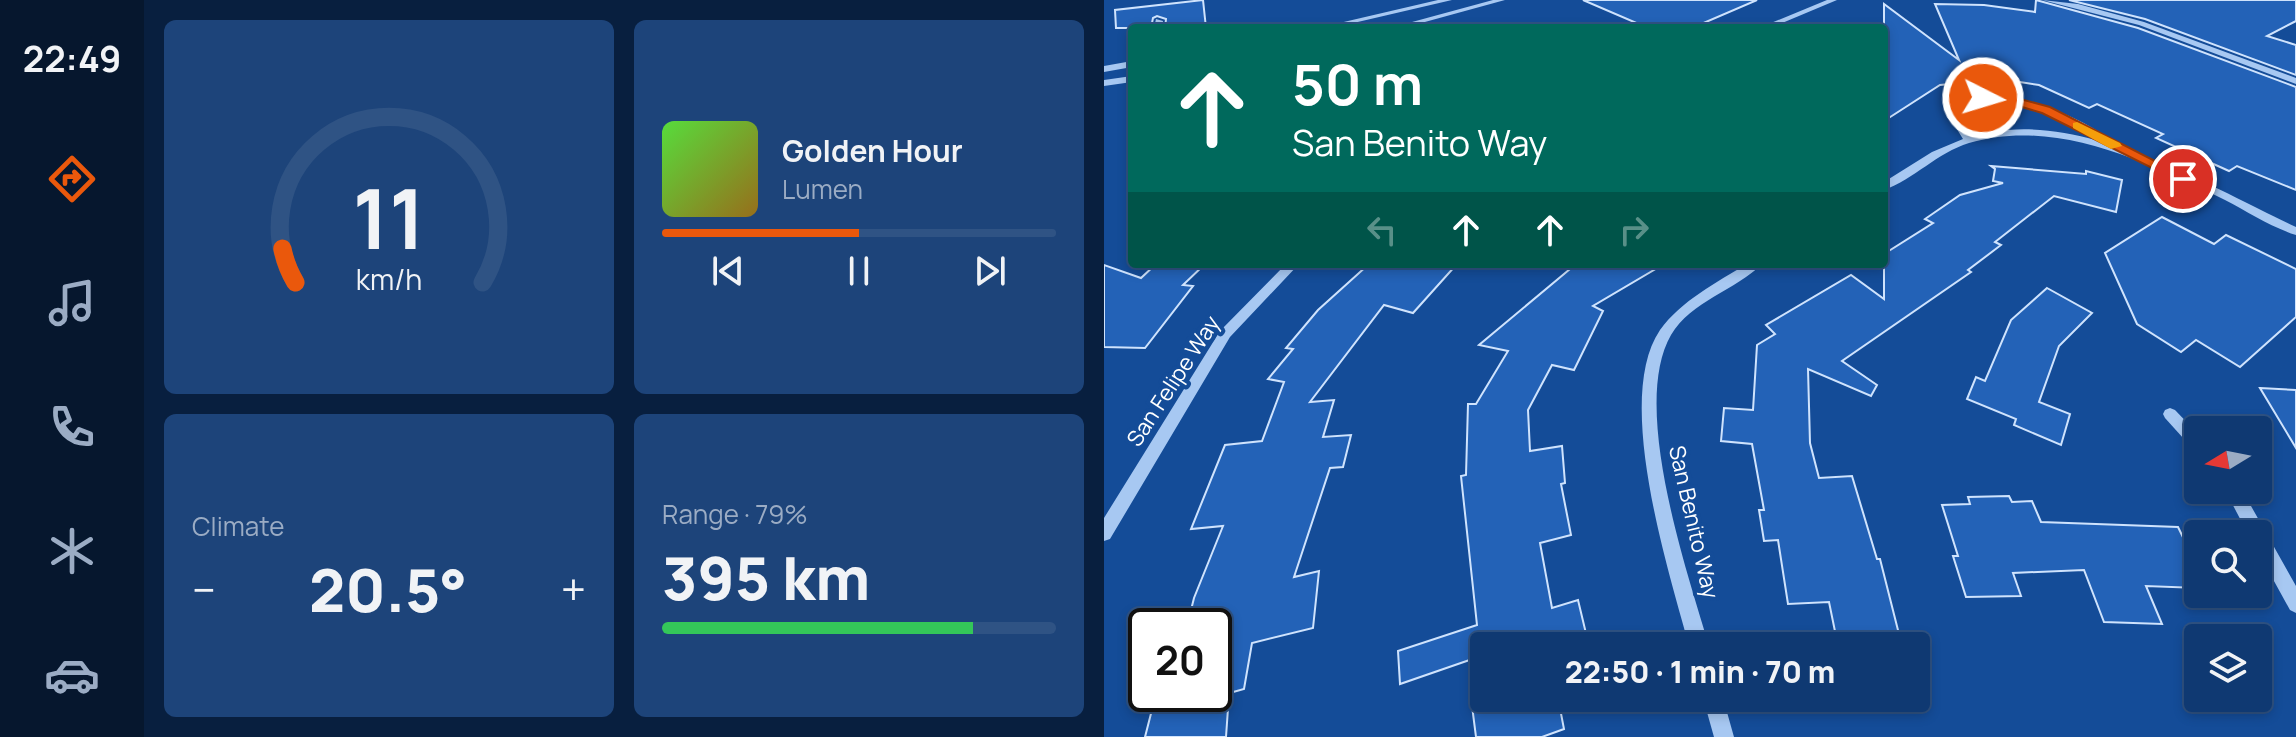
<!DOCTYPE html>
<meta charset="utf-8">
<style>
:root{--surface:#0f3972;--page:#1d447a;--text:#f1f3f6;--muted:#9bacc4;--line:#2f5384;--accent:#ea580c}
body{margin:0;font-family:Manrope,sans-serif;background:var(--page);color:var(--text);height:100vh;display:flex;flex-direction:column;font-size:30px;white-space:nowrap}
*{box-sizing:border-box;margin:0}
p{font-size:26px;color:var(--muted)}
.icon{flex:none;width:44px;height:44px;fill:none;stroke:currentColor;stroke-width:2;stroke-linecap:round;stroke-linejoin:round}
.map{position:relative;flex:1;overflow:hidden}
.sheet{display:flex;flex-direction:column;gap:20px;padding:20px;background:#081f3f;width:960px}
.sheet>*{flex:none}
.hud{position:absolute;left:24px;top:24px;width:760px;height:244px;border-radius:8px;box-shadow:0 4px 12px #0003,0 0 0 2px var(--line);background:#00695c;color:#fff;overflow:hidden}
.needle{width:52px;rotate:260deg}
.fabs{position:absolute;left:1080px;top:416px;display:grid;gap:16px}
.fabs a{display:grid;place-items:center;width:88px;height:88px;border-radius:8px;background:var(--surface);box-shadow:0 4px 12px #0003,0 0 0 2px var(--line);font-size:40px}
.speed{position:absolute;left:24px;top:608px;display:flex;gap:16px;font-size:40px;font-weight:700;text-align:center}
.speed>*{display:grid;place-content:center;width:104px;height:104px;border-radius:50%;background:var(--surface);box-shadow:0 4px 12px #0003,0 0 0 2px var(--line);line-height:1}
.speed .limit{border:4px solid #111;border-radius:12px;background:#fff;color:#111}
.pin{position:absolute;display:grid;place-items:center;width:68px;height:68px;color:#fff;margin:-34px;border:4px solid #fff;border-radius:50%;box-shadow:0 2px 8px #0007}
.me{position:absolute;width:88px;margin:-44px;rotate:95deg;stroke-linejoin:round;filter:drop-shadow(0 0 6px #0008)}
.turn{display:flex;align-items:center;gap:28px;height:168px;padding:0 32px;font-size:36px}
.turn .icon{width:104px;height:104px;stroke-width:2.5}
.turn b{display:block;font-size:56px;line-height:68px}
.lanes{display:flex;align-items:center;height:76px;padding:0 32px;background:#0003;justify-content:center;gap:40px;direction:ltr}
.lanes .off{opacity:.35}
.big{font-size:60px;font-weight:800;line-height:1.1}
.sheet .tile{flex:1;display:flex;flex-direction:column;justify-content:center;gap:12px;min-width:0;padding:0 28px;border-radius:12px;background:var(--page)}
.sheet .dial{align-items:center;gap:0}
.dial svg{height:208px;overflow:visible;fill:none;stroke:var(--line);stroke-width:7;stroke-linecap:round;text-anchor:middle}
.dial text{fill:var(--text);stroke:none}
.song{display:flex;align-items:center;gap:24px}
.cover{width:96px;height:96px;border-radius:12px;background:linear-gradient(135deg,hsl(110 70% 55%),hsl(40 70% 35%))}
.played{height:8px;border-radius:4px;background:linear-gradient(90deg,var(--accent) 50%,var(--line) 50%)}
.keys{display:flex;justify-content:space-around;direction:ltr}
.heat{display:flex;justify-content:space-between;align-items:center;font-size:44px;direction:ltr}
.charge{height:12px;border-radius:6px;background:linear-gradient(90deg,#34c759 79%,var(--line) 0)}
.sheet .tiles{flex:1;display:grid;gap:20px;grid-template-columns:repeat(2,1fr)}
.trip{position:absolute;left:366px;top:632px;width:460px;height:80px;border-radius:8px;background:var(--surface);box-shadow:0 4px 12px #0003,0 0 0 2px var(--line);font-weight:800;line-height:80px;text-align:center}
main{display:flex;flex:1;min-height:0}
.tabs{display:flex;flex-direction:column;width:144px;justify-content:space-around;align-items:center;background:#06172e;color:var(--muted)}
.tabs .icon{width:56px;height:56px}
.tabs .selected{color:var(--accent)}
.tabs b{font-size:36px;color:var(--text)}
.map>svg:first-child{display:block}
.building{fill:#2362b7;stroke:#cfe3fd;stroke-width:2}
.lines{fill:none;stroke-linecap:round;stroke-linejoin:round}
.minor{fill:#a7c8f2;fill-rule:evenodd}
.route{fill:#ea580c;stroke:#983908;stroke-width:2}
.slow{fill:#f59e0b}
.labels{text-anchor:middle;dominant-baseline:central;stroke-width:8;stroke-linejoin:round;paint-order:stroke}
.street-label{font-size:22px;fill:#fff;stroke:#144c98}
</style>
<main>
<nav class="tabs">
<b>22:49</b>
<svg class="icon selected" aria-label="directions" viewBox="0 0 24 24"><path d="M12 3l9 9-9 9-9-9zM9 14v-3h6M13 9l2 2-2 2"/></svg>
<svg class="icon" aria-label="music" viewBox="0 0 24 24"><path d="M9 18V5l10-2v13"/><circle cx="6" cy="18" r="3"/><circle cx="16" cy="16" r="3"/></svg>
<svg class="icon" aria-label="phone" viewBox="0 0 24 24"><path d="M5 4h4l2 5-3 2q2 4 5 5l2-3 5 2v4C11 20 4 13 5 4z"/></svg>
<svg class="icon" aria-label="climate" viewBox="0 0 24 24"><path d="M12 3v18M4 7l16 10M4 17L20 7"/></svg>
<svg class="icon" aria-label="car" viewBox="0 0 24 24"><path d="M5 17H2v-5l4-1 3-4h7l3 4 3 1v5h-3M9 17h6M6 11h13"/><circle cx="7" cy="17" r="2"/><circle cx="17" cy="17" r="2"/></svg>
</nav>
<section class="sheet">
<div class="tiles">
<div class="tile dial"><svg viewBox="0 0 100 80">
<path d="M14 69A42 42 0 1 1 86 69"/>
<path d="M14 69A42 42 0 0 1 9 56" stroke="#ea580c"/>
<text x="50" y="56" font-size="32" font-weight="700">11</text>
<text x="50" y="72" font-size="11">km/h</text>
</svg></div>
<div class="tile">
<div class="song"><i class="cover"></i><div><b>Golden Hour</b><p>Lumen</p></div></div>
<div class="played"></div>
<div class="keys"><svg class="icon" aria-label="previous" viewBox="0 0 24 24"><path d="M18 5L8 12l10 7zM5 5v14"/></svg><svg class="icon" aria-label="pause" viewBox="0 0 24 24"><path d="M8 5v14M16 5v14"/></svg><svg class="icon" aria-label="next" viewBox="0 0 24 24"><path d="M6 5l10 7-10 7zM19 5v14"/></svg></div>
</div>
<div class="tile"><p>Climate</p>
<div class="heat"><a>−</a><b class="big">20.5°</b><a>+</a></div>
</div>
<div class="tile"><p>Range · 79%</p><b class="big">395 km</b><div class="charge"></div></div>
</div>
</section>
<div class="map">
<svg width="1192" height="737" viewBox="0 0 1192 737">
<rect width="100%" height="100%" fill="#144c98"/>
<g class="building">
<path d="M99,0l3,28h-41l1,-9 -9,-3 -4,2 -2,10h-35l-1,-18z"/>
<path d="M479,0h174l-65,28h-44z"/>
<path d="M932,0l102,28 158,59v103l-59,-24 -8,5 -73,-33 7,-4 -66,-30 -8,4 -50,-23 -38,-6 -61,6 -56,36v-117l75,56 -24,-56 49,1 51,7z"/>
<path d="M965,0h227v21l-29,15 29,9v30l-151,-56z"/>
<path d="M887,166l95,8v-3l36,9 -6,32 -62,-16 -59,46 6,3 -33,25 3,2 -129,89 35,24 -6,11 -63,-27 2,74 9,35 33,-2 25,83h3l22,87h-64l-9,-44 -41,2 -10,-64 -14,1 -5,-31h5l-12,-66 -31,-3 3,-33 29,2 4,-65 18,-11 -9,-9 85,-50 33,24v-45l49,-31 -8,-4 35,-24 43,-12 -10,-2 2,-12z"/>
<path d="M1058,217l52,27 12,-9 70,34v48l-56,50 -44,-27 -15,12 -44,-28 -32,-71z"/>
<path d="M52,264h49l-22,21 10,1 -48,62 -41,-1v-82l37,13z"/>
<path d="M265,264h88l-44,49 -29,-8 -74,97 24,-2 -11,37 28,-2 -8,32 -13,1 -36,109 25,-6 -6,57 -61,15 -8,46 -18,5h3l-3,43h-81l11,-43h58v-68h-27l7,-28 29,-72 -32,3 34,-84 37,-4 22,-59 -16,-3 25,-30 -7,-1 32,-38z"/>
<path d="M472,264h88l-71,42 10,5 -29,59 -22,-5 -24,45 2,41 32,-5 3,37 -4,1 10,51 -31,8 12,65 26,-8 11,46h-105v9l-84,29 -2,-33 79,-26 -16,-149 5,-1 2,-71h8l32,-53 -29,-6z"/>
<path d="M943,288l45,25 -33,33 -20,56 31,12 -9,31 -47,-20 2,-6 -49,-20 9,-22 9,4 26,-61z"/>
<path d="M1156,388l36,2v58z"/>
<path d="M905,496l3,6 20,-1 9,21 137,5 20,41v20l-52,-2 16,38 -58,-2 -20,-52 -71,3 8,23 -55,1 -13,-41h5l-16,-51 28,-1 -2,-7z"/>
<path d="M367,698h87l6,31 -22,8h-66z"/>
</g>
<g class="lines">
<g class="minor">
<path d="M334,0h14l-120,28h-14z"/>
<path d="M389,0h12l-102,28h-13z"/>
<path d="M723,0h10l-67,28h-11z"/>
<path d="M938,0l36,4 66,18 152,56v6l-157,-59z"/>
<path d="M52,19l7,2 -1,7h-8z"/>
<path d="M28,61v6l-28,5v-6z"/>
<path d="M28,76v6l-28,4v-6z"/>
<path d="M884,96c42,3 89,18 122,44l-8,2c-42,-23 -81,-43 -129,-39l-13,15 12,19c12,-3 24,-6 36,-7 93,-8 206,58 288,97v8c-25,-8 -48,-23 -71,-35 -77,-37 -169,-83 -256,-57 -32,10 -55,36 -85,47v-8l48,-30 31,-13 -13,-21 17,-19z"/>
<path d="M182,264h13l-69,73 -120,202 -6,2v-23l116,-187z"/>
<path d="M643,264h15c-26,26 -71,37 -91,71 -41,71 16,236 38,311h-20c-20,-75 -76,-247 -29,-316 21,-29 57,-48 87,-66z"/>
<path d="M1066,408l5,2 23,24v16l-5,-1 -28,-31 -2,-4 2,-4z"/>
<path d="M1121,490h17l54,96v27l-6,-3 -32,-58v-18h-10z"/>
<path d="M599,698h20l11,39h-20z"/>
</g>
</g>
<path class="route" d="M898,94l48,13 140,72 -12,2 -136,-68 -40,-12 -19,1 -6,-4 6,-3z"/>
<path class="slow" d="M973,122l43,21 2,3 -11,3 -38,-21v-5z"/>
<g class="labels">
<g class="street-label">
<text transform="translate(69 381) rotate(-57)">San Felipe Way</text>
<text transform="translate(590 522) rotate(77)">San Benito Way</text>
</g>
</g>
</svg>
<div class="fabs">
<a><svg class="needle" viewBox="-14 -14 28 28"><path d="M0-13l5 13h-10z" fill="#e53935"/><path d="M0 13l5-13h-10z" fill="#9bacc4"/></svg></a>
<a><svg class="icon" aria-label="search" viewBox="0 0 24 24"><circle cx="10" cy="10" r="6"/><path d="M15 15l6 6"/></svg></a>
<a><svg class="icon" aria-label="layers" viewBox="0 0 24 24"><path d="M12 4l9 5-9 5-9-5zM3 14l9 5 9-5"/></svg></a>
</div>
<div class="speed"><div class="limit">20</div></div>
<div class="pin" style="left:1079px;top:179px;background:#d93025"><svg class="icon" aria-label="arrive" viewBox="0 0 24 24"><path d="M6 21V4h12l-3 4 3 4H6"/></svg></div>
<svg class="me" style="left:879px;top:98px" viewBox="-20 -20 40 40"><circle r="17" fill="#ea580c" stroke="#fff" stroke-width="3"/><path d="M0-11L8 9 0 5-8 9z" fill="#fff"/></svg>
<div class="trip">22:50 · 1 min · 70 m</div>
<div class="hud">
<div class="turn"><svg class="icon" aria-label="ahead" viewBox="0 0 24 24"><path d="M12 20V5M6 11l6-6 6 6"/></svg><div><b>50 m</b>San Benito Way</div></div>
<div class="lanes"><svg class="icon off" aria-label="left" viewBox="0 0 24 24"><path d="M17 20v-9H6M10 6l-5 5 5 5"/></svg><svg class="icon" aria-label="ahead" viewBox="0 0 24 24"><path d="M12 20V5M6 11l6-6 6 6"/></svg><svg class="icon" aria-label="ahead" viewBox="0 0 24 24"><path d="M12 20V5M6 11l6-6 6 6"/></svg><svg class="icon off" aria-label="right" viewBox="0 0 24 24"><path d="M7 20v-9h11M14 6l5 5-5 5"/></svg></div>
</div>
</div>
</main>
